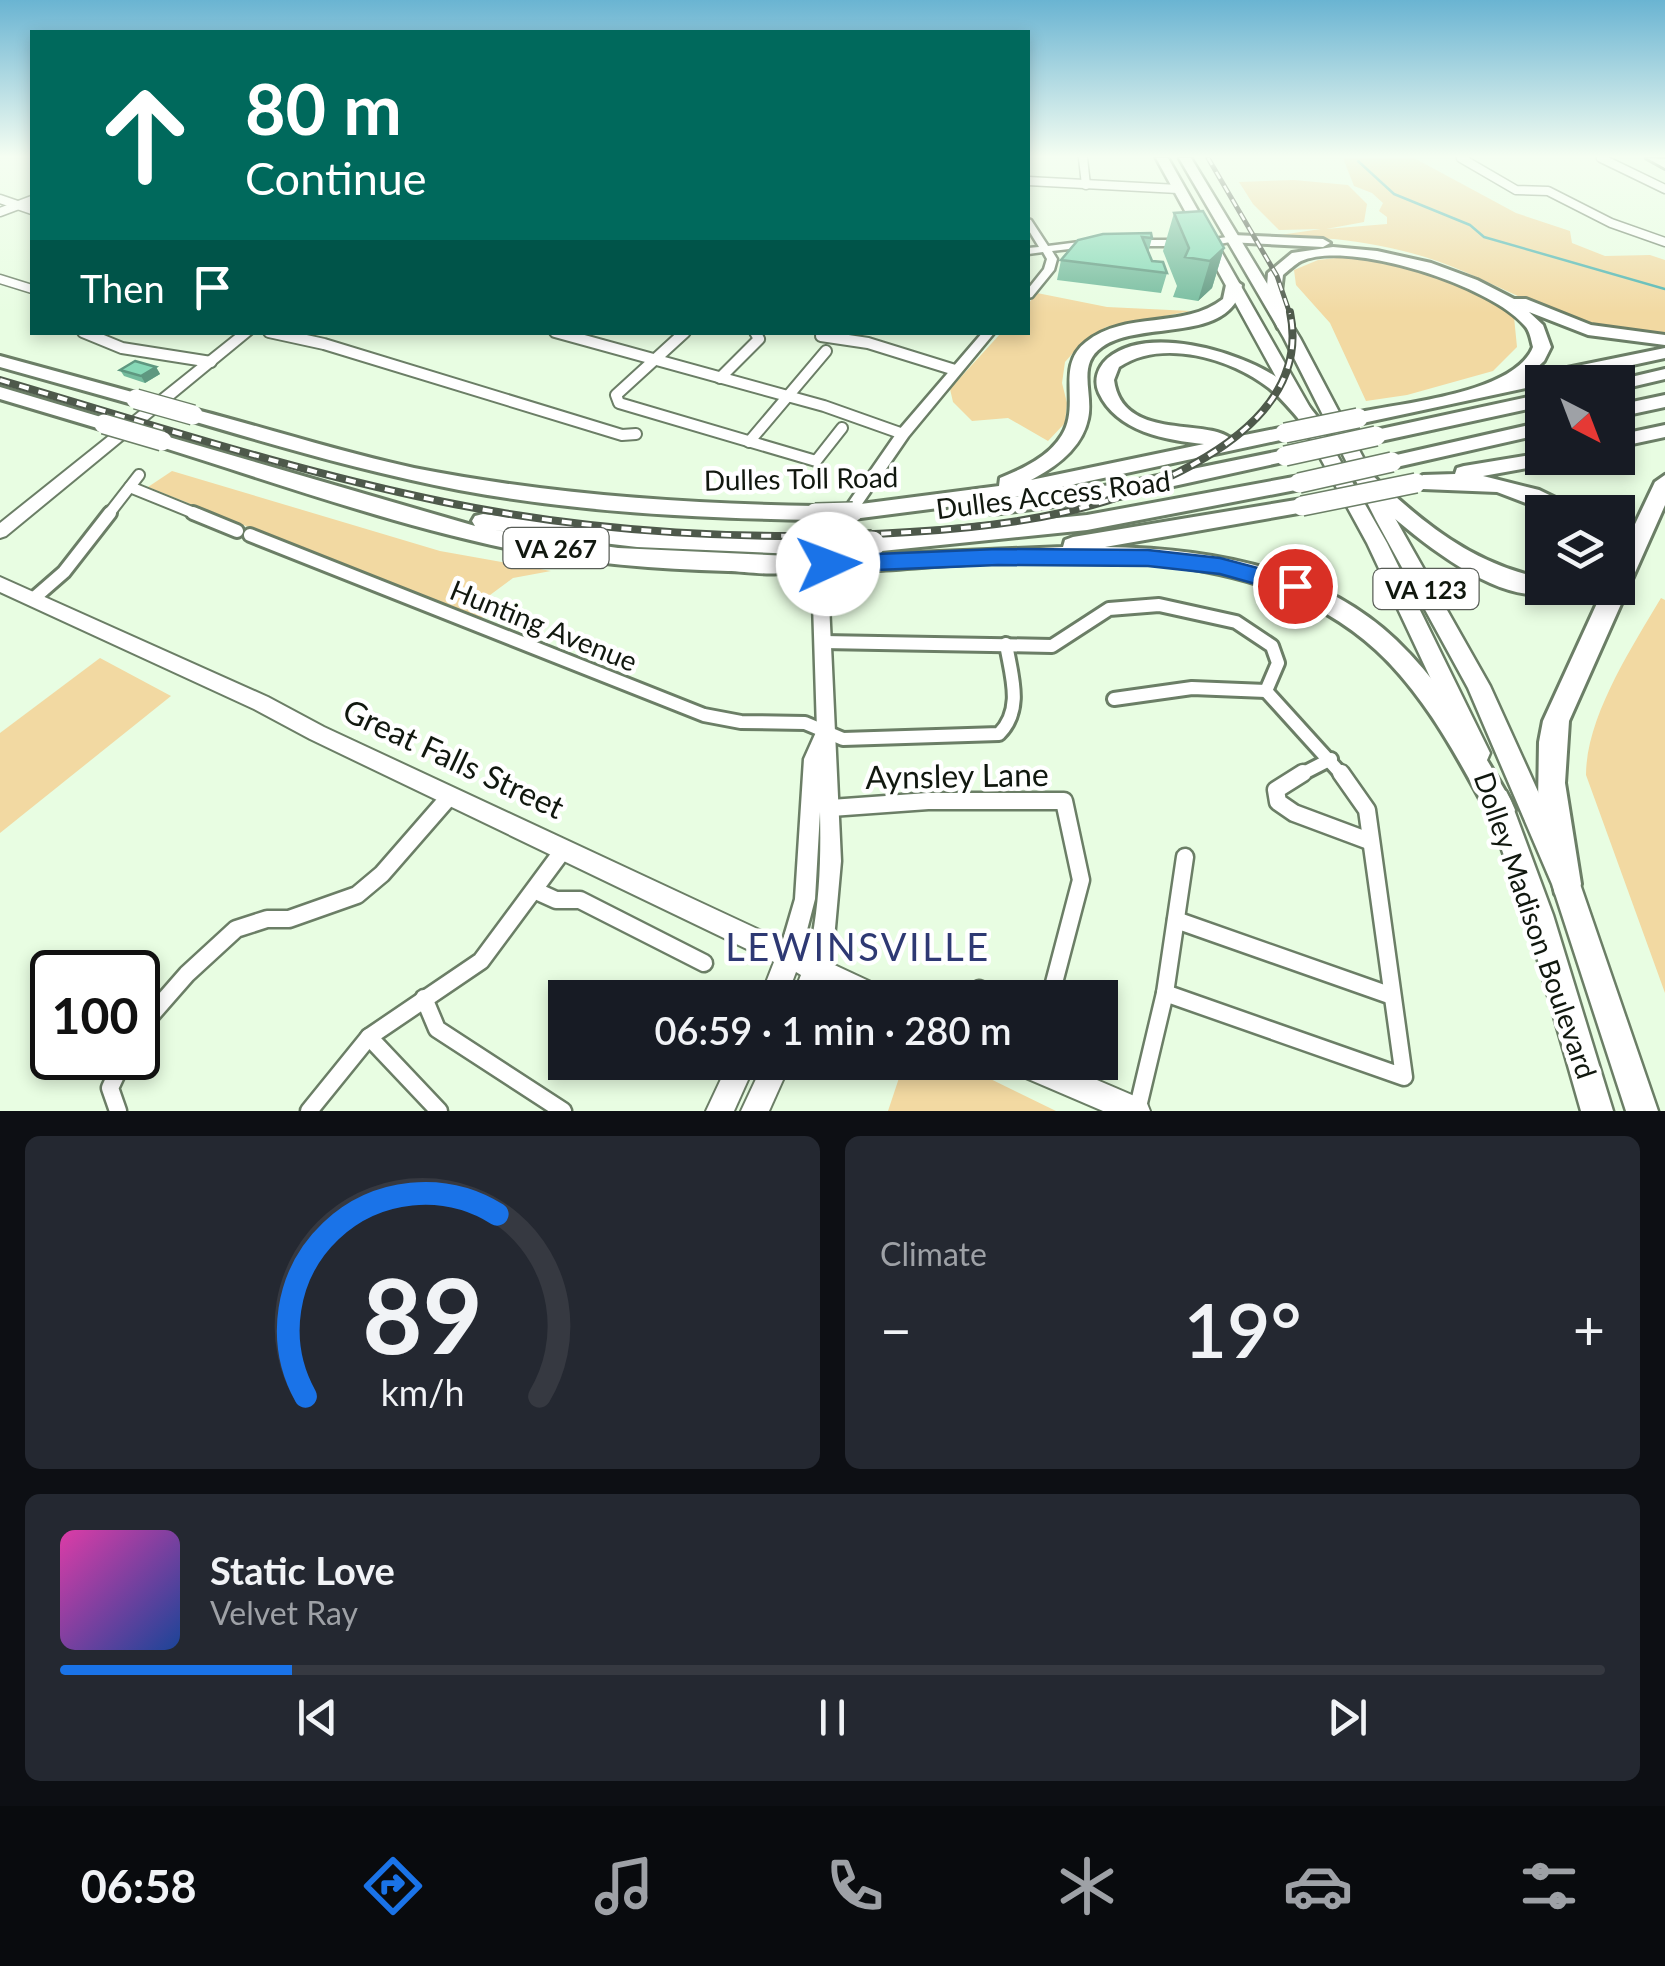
<!DOCTYPE html>
<meta charset="utf-8">
<style>
:root{--surface:#171b24;--page:#242831;--text:#f1f3f6;--muted:#9ea1a6;--line:#363941;--accent:#1a73e8}
body{margin:0;font-family:Lato,sans-serif;background:var(--page);color:var(--text);height:100vh;display:flex;flex-direction:column;font-size:38px;white-space:nowrap}
*{box-sizing:border-box;margin:0}
p{font-size:32px;color:var(--muted)}
.icon{flex:none;width:55px;height:55px;fill:none;stroke:currentColor;stroke-width:2;stroke-linecap:round;stroke-linejoin:round}
.map{position:relative;height:1111px;overflow:hidden}
.drawer{display:flex;flex-direction:column;gap:25px;padding:25px;background:#0d0f14;flex:1}
.drawer>*{flex:none}
.top-card{position:absolute;left:30px;top:30px;width:1000px;height:305px;border-radius:0px;box-shadow:0 5px 15px #0003;background:#00695c;color:#fff;overflow:hidden}
.needle{width:65px;rotate:138deg}
.tools{position:absolute;left:1525px;top:365px;display:grid;gap:20px}
.tools a{display:grid;place-items:center;width:110px;height:110px;border-radius:0px;background:var(--surface);box-shadow:0 5px 15px #0003;font-size:50px}
.speed{position:absolute;left:30px;top:950px;display:flex;gap:20px;font-size:50px;font-weight:700;text-align:center}
.speed>*{display:grid;place-content:center;width:130px;height:130px;border-radius:50%;background:var(--surface);box-shadow:0 5px 15px #0003;line-height:1}
.speed .limit{border:5px solid #111;border-radius:15px;background:#fff;color:#111}
.pin{position:absolute;display:grid;place-items:center;width:85px;height:85px;color:#fff;margin:-42px;border:5px solid #fff;border-radius:50%;box-shadow:0 2px 10px #0007}
.me{position:absolute;width:110px;margin:-55px;rotate:88deg;stroke-linejoin:round;filter:drop-shadow(0 0 8px #0008)}
.turn{display:flex;align-items:center;gap:35px;height:210px;padding:0 50px;font-size:45px}
.turn .icon{width:130px;height:130px;stroke-width:2.5}
.turn b{display:block;font-size:70px;line-height:85px}
.then{display:flex;align-items:center;height:95px;padding:0 50px;background:#0003;gap:20px;font-size:38px}
.big{font-size:75px;font-weight:600;line-height:1.1}
.drawer .tile{flex:1;display:flex;flex-direction:column;justify-content:center;gap:15px;min-width:0;padding:0 35px;border-radius:15px;background:var(--page)}
.drawer .dial{align-items:center;gap:0}
.dial svg{height:260px;overflow:visible;fill:none;stroke:var(--line);stroke-width:7;stroke-linecap:round;text-anchor:middle}
.dial text{fill:var(--text);stroke:none}
.song{display:flex;align-items:center;gap:30px}
.cover{width:120px;height:120px;border-radius:15px;background:linear-gradient(135deg,hsl(320 70% 55%),hsl(220 70% 35%))}
.played{height:10px;border-radius:5px;background:linear-gradient(90deg,var(--accent) 15%,var(--line) 15%)}
.keys{display:flex;justify-content:space-around;direction:ltr}
.heat{display:flex;justify-content:space-between;align-items:center;font-size:55px;direction:ltr}
.drawer .tiles{flex:1;display:grid;gap:25px;grid-template-columns:1fr 1fr}
.tile:last-child{grid-column:span 2}
.trip{position:absolute;left:548px;top:980px;width:570px;height:100px;border-radius:0px;background:var(--surface);box-shadow:0 5px 15px #0003;font-weight:600;line-height:100px;text-align:center}
.tab-bar{display:flex;height:160px;justify-content:space-around;align-items:center;background:#090b0e;color:var(--muted)}
.tab-bar .icon{width:70px;height:70px}
.tab-bar .current{color:var(--accent)}
.tab-bar b{font-size:45px;color:var(--text)}
.map>svg:first-child{display:block}
.green{fill:#f2d9a2}
.lines{fill:none;stroke-linecap:round;stroke-linejoin:round}
.stream{stroke:#4db3b0;stroke-width:2.5}
.minor-far3-casing{stroke:#6b7e66;stroke-width:11}
.minor-far2-casing{stroke:#6b7e66;stroke-width:14}
.minor-far1-casing{stroke:#6b7e66;stroke-width:18}
.minor-casing{stroke:#6b7e66;stroke-width:21}
.tertiary-casing{stroke:#6b7e66;stroke-width:5}
.secondary-casing{stroke:#6b7e66;stroke-width:4}
.primary-casing{stroke:#6b7e66;stroke-width:5}
.motorway-casing{stroke:#6b7e66;stroke-width:6}
.minor-far3{stroke:#fff;stroke-width:8}
.minor-far2{stroke:#fff;stroke-width:10}
.minor-far1{stroke:#fff;stroke-width:12}
.minor{stroke:#fff;stroke-width:16}
.tertiary{fill:#fff;fill-rule:evenodd}
.secondary{fill:#fff;fill-rule:evenodd}
.primary{fill:#fff;fill-rule:evenodd}
.motorway{fill:#fff;fill-rule:evenodd}
.rail-far1-casing{stroke:#4e594b;stroke-width:5}
.rail-casing{stroke:#4e594b;stroke-width:8}
.rail-far1{stroke:#fff;stroke-width:2.5;stroke-dasharray:8;stroke-linecap:butt}
.rail{stroke:#fff;stroke-width:4;stroke-dasharray:10;stroke-linecap:butt}
.motorway-bridge-far1-casing{stroke:#6b7e66;stroke-width:22;stroke-linecap:butt}
.motorway-bridge-casing{stroke:#6b7e66;stroke-width:30;stroke-linecap:butt}
.motorway-bridge-far1{stroke:#fff;stroke-width:19}
.motorway-bridge{stroke:#fff;stroke-width:25}
.wall{fill:#74bb9d}
.shaded-wall{fill:#5e9880}
.building{fill:#87d9b7;stroke:#5e9880;stroke-width:2.5}
.route{fill:#1a73e8;stroke:#114b97;stroke-width:2.5}
.labels{text-anchor:middle;dominant-baseline:central;stroke-width:9;stroke-linejoin:round;paint-order:stroke}
.shield{fill:#fff;stroke:#585d57;stroke-width:2.5}
.shield-label{font-size:25px;font-weight:bold;fill:#11180f}
.street-label{font-size:28px;fill:#11180f;stroke:#fff}
.near-street-label{font-size:32px;fill:#11180f;stroke:#fff}
.near-quarter-label{font-size:38px;letter-spacing:2.5px;fill:#2e3973;stroke:#fff}
</style>
<div class="map">
<svg width="1665" height="1111" viewBox="0 0 1665 1111">
<rect width="100%" height="100%" fill="#e8fde2"/>
<g class="green">
<path d="M1343,158h71l102,55 54,18 2,12 33,13 45,-1 15,5v72c-88,8 -160,-50 -240,-75 -29,-9 -61,-15 -91,-18 -18,-1 -36,0 -54,-4l41,-6 -42,1 -26,-26 -14,-22 55,-2 54,5 19,19 -3,18 -38,7 61,-5v-7l-8,-6 4,-8 -11,-10 -18,-7z"/>
<path d="M1345,257c61,6 118,25 169,60l3,30 -24,24 -86,24 -41,6 -36,-78 -34,-38 -2,-15 24,-10z"/>
<path d="M1037,293l70,14 84,4 -85,16 -26,18 -15,17 -3,21 5,20 -2,20 -17,18 -40,-23 -36,3 -19,-19 -3,-13 51,-56 27,-1v-28z"/>
<path d="M172,471l268,80 111,20 -38,7 -27,20 -4,22 -334,-133z"/>
<path d="M1661,598l4,2v393l-79,-218c0,-58 46,-128 75,-177z"/>
<path d="M100,658l71,38 -171,137v-100z"/>
<path d="M904,1063h54l98,48h-168z"/>
</g>
<g class="lines">
<path class="stream" d="M1358,161l36,33 76,31 14,12 181,52"/>
<defs>
<g id="minor-far3">
<path d="M1083,158l3,27"/>
<path d="M1461,158l55,32 32,1 63,32 54,19"/>
<path d="M1601,158l64,31"/>
<path d="M1028,181l150,8"/>
<path d="M0,199l32,11"/>
<path d="M0,212l32,-12"/>
<path d="M0,279l32,10"/>
</g>
<g id="minor-far2">
<path d="M83,332l39,16 89,14"/>
<path d="M269,332l55,12 298,91 14,-1"/>
<path d="M555,332l269,74 79,28"/>
<path d="M685,332l-69,63 3,8 197,58 26,-33"/>
<path d="M821,336l47,7 87,27"/>
<path d="M720,378l39,-39 -4,-7"/>
<path d="M749,442l77,-91"/>
<path d="M130,487l69,28"/>
<path d="M108,515l31,-40"/>
</g>
<g id="minor-far1">
<path d="M193,513l44,18"/>
<path d="M250,535l454,180 37,7 64,1 38,16 156,-5c25,-25 12,-59 7,-90"/>
<path d="M33,599l31,-27 46,-59"/>
<path d="M823,642l229,4 57,-37 50,-4 77,17 36,24 6,17 -12,28"/>
<path d="M1266,691l77,85"/>
<path d="M1114,699l78,-11 74,3"/>
<path d="M1298,776l33,-17"/>
</g>
<g id="minor">
<path d="M1303,773l-27,17 2,12 16,11 75,28"/>
<path d="M831,808l97,-7h136l17,79 -31,118"/>
<path d="M536,891l20,9h24l124,63"/>
<path d="M1176,920l216,76"/>
<path d="M1165,993l239,84 -37,-267 -26,-37"/>
<path d="M424,998l13,31 126,82"/>
<path d="M977,998l2,-9 16,9"/>
<path d="M138,1030l49,-56 49,-45 31,-10h22l68,-24 25,-21 68,-78"/>
<path d="M369,1037l70,74"/>
<path d="M118,1111l-8,-23 14,-30"/>
<path d="M309,1111l60,-74 112,-76 83,-112"/>
<path d="M1137,1111l28,-118 20,-136"/>
</g>
<g id="tertiary">
<path d="M1028,219l3,1 17,26 47,-6 5,3 -5,3 -43,5 5,8 -3,11 -22,27 -4,1v-9l16,-20 3,-10 -4,-7 -15,2v-6l11,-1 -11,-18z"/>
<path d="M1233,236l5,3 -2,2 -28,5h-75l-5,-3 5,-3h75z"/>
<path d="M983,332h12l-87,105 -59,86 -14,33 -6,47 12,258 -7,78 -10,38 -8,3 -8,-3c-5,-13 2,-25 4,-38 8,-42 9,-84 8,-127l-5,87 -15,58 -3,8 -8,3 -8,-3 -3,-8 17,-58 9,-140 13,-29 -4,-127 6,-47 18,-37 61,-88z"/>
</g>
<g id="secondary">
<path d="M239,332h15l-248,204 -6,2v-15z"/>
<path d="M0,577l268,120 56,30 562,262 4,9h-42l-25,-13 -5,13h-26l9,-23 -5,-3 -10,26h-26l14,-36 -464,-223 -56,-30 -254,-117z"/>
<path d="M729,1062h27l-22,49h-28z"/>
<path d="M764,1062h27l-22,49h-28z"/>
<path d="M1009,1062h46l91,39 4,10h-47l-91,-39z"/>
</g>
<g id="primary">
<path d="M1156,158h12l219,385 103,210 -3,7 -9,3 -9,-3 -102,-217z"/>
<path d="M1179,158h12l109,180 96,182 94,166 90,198 78,227h-32l-74,-227 -84,-196 -92,-168 -92,-182z"/>
<path d="M1497,788l9,3 4,8 43,116 60,196h-32l-56,-196 -41,-116 4,-8z"/>
</g>
<g id="motorway">
<path d="M1647,158l18,1v9z"/>
<path d="M1233,235l90,4 7,4 -7,4 -95,-5v-6z"/>
<path d="M1333,247l44,4 54,12 46,17 37,19h12l65,26 74,10v10l-77,-10 -59,-23 14,13 8,22 -7,14 -16,15 137,-28v10l-307,66 -7,-2v-8c46,-11 163,-19 182,-67 -2,-7 -3,-16 -8,-21 -32,-40 -176,-87 -224,-65 -6,3 -13,10 -18,14l-2,17 11,32 -2,4h-12l-12,-29 2,-26 24,-20z"/>
<path d="M1234,280l8,5c-11,60 -100,34 -140,62 -26,18 -8,47 -14,72 -6,29 -32,48 -57,61l173,-36c-38,-4 -87,-12 -105,-51 -6,-13 -1,-26 9,-35 40,-33 128,-7 167,18 17,11 32,27 44,43l-3,4h-14c-10,-12 -21,-25 -33,-35 -38,-30 -107,-50 -150,-21l-5,13c8,61 90,38 116,58l55,-11 10,6 -10,6 -270,58 104,-13 166,-34 7,2 3,4 -3,4 -173,38 -126,16 -8,-2 -3,-5 3,-5 -132,17 -11,-7 11,-7 146,-19 1,-8c22,-9 49,-21 62,-43 19,-30 -7,-69 24,-93 40,-32 97,-12 137,-43l3,-14z"/>
<path d="M0,356l143,39 2,4 -9,6 -136,-38z"/>
<path d="M1665,369v10l-47,11v-8h-8z"/>
<path d="M0,387l111,33 3,4 -10,6 -104,-31z"/>
<path d="M1542,394v12l-166,36 -10,-6 10,-6z"/>
<path d="M1665,395v12l-47,10v-12z"/>
<path d="M193,409c74,19 146,43 221,59 132,26 266,36 401,38l11,7 -11,7c-119,-2 -239,-8 -356,-30 -93,-18 -182,-44 -273,-71v-8z"/>
<path d="M1542,422v12l-150,34 -10,-6 10,-6z"/>
<path d="M1665,425v12l-47,10v-12z"/>
<path d="M162,435l313,91 -3,-5 3,-5 8,-2 154,17 159,7 11,8 -11,8 -159,-7 -143,-17 124,18 172,8 11,8c-11,16 -54,7 -73,7 -71,-2 -143,-8 -213,-21 -122,-25 -241,-68 -360,-105l-3,-4 3,-4z"/>
<path d="M1542,453v5h18l-10,6 -67,12 56,14 35,17 2,5h-26l-53,-20 -74,-3 -10,-7 10,-7 32,-1 2,-6 7,-2z"/>
<path d="M1366,474l7,2c51,48 100,88 169,102v10h11l-3,4c-56,17 -154,-70 -191,-106l-3,-5z"/>
<path d="M1665,475v30l-96,216 -4,62 16,101 -4,10 -11,5 -11,-5 -17,-91 1,-61 4,-21 61,-133h14v-28l37,-78z"/>
<path d="M1299,476l7,2 3,5 -3,5 -219,42 -215,22 -11,-8 11,-8 215,-21z"/>
<path d="M1302,499l11,7 -3,5 -205,36c101,1 215,20 291,93 48,46 82,104 115,161l4,9 -4,9 -10,4 -10,-4c-32,-59 -65,-123 -115,-169 -130,-119 -349,-89 -511,-79l-11,-8 11,-8 198,-8 2,-7 8,-3z"/>
</g>
</defs>
<use href="#minor-far3" class="minor-far3-casing"/>
<use href="#minor-far2" class="minor-far2-casing"/>
<use href="#minor-far1" class="minor-far1-casing"/>
<use href="#minor" class="minor-casing"/>
<use href="#tertiary" class="tertiary-casing"/>
<use href="#secondary" class="secondary-casing"/>
<use href="#primary" class="primary-casing"/>
<use href="#motorway" class="motorway-casing"/>
<use href="#minor-far3" class="minor-far3"/>
<use href="#minor-far2" class="minor-far2"/>
<use href="#minor-far1" class="minor-far1"/>
<use href="#minor" class="minor"/>
<use href="#tertiary" class="tertiary"/>
<use href="#secondary" class="secondary"/>
<use href="#primary" class="primary"/>
<use href="#motorway" class="motorway"/>
<defs>
<path id="rail-far1" d="M1208,158l69,118 13,38"/>
<path id="rail" d="M0,380c147,43 293,91 444,122 151,31 312,40 466,30 102,-6 207,-21 296,-75 53,-32 98,-78 84,-145"/>
</defs>
<use href="#rail-far1" class="rail-far1-casing"/>
<use href="#rail" class="rail-casing"/>
<use href="#rail-far1" class="rail-far1"/>
<use href="#rail" class="rail"/>
<defs>
<g id="motorway-bridge-far1">
<path d="M136,399l57,16"/>
<path d="M104,424l58,17"/>
<path d="M1285,433l73,-15"/>
<path d="M1285,456l91,-20"/>
<path d="M1299,483l93,-21"/>
<path d="M1302,506l114,-23"/>
<path d="M815,513l38,-1"/>
</g>
<g id="motorway-bridge">
<path d="M796,546l76,-2"/>
<path d="M790,564l75,-1"/>
</g>
</defs>
<use href="#motorway-bridge-far1" class="motorway-bridge-far1-casing"/>
<use href="#motorway-bridge" class="motorway-bridge-casing"/>
<use href="#motorway-bridge-far1" class="motorway-bridge-far1"/>
<use href="#motorway-bridge" class="motorway-bridge"/>
</g>
<g class="wall">
<path d="M1174,213l50,35 -12,40 -14,13 -25,-4 4,-11 -14,-35z"/>
<path d="M1103,234l49,4 -4,15 4,8 15,12 -6,20 -104,-13 4,-20z"/>
<path d="M156,367l4,7 -15,9 -21,-7 -4,-6z"/>
</g>
<g class="shaded-wall">
<path d="M1224,248l-12,40 -14,13 12,-40z"/>
<path d="M156,367l4,7 -15,9 -4,-7z"/>
</g>
<g class="building">
<path d="M1203,211l21,37 -14,13 -25,-4 4,-9 -15,-35z"/>
<path d="M1151,233l1,5 -10,-1 10,24 11,1 4,11 -106,-13 17,-20 25,-6z"/>
<path d="M135,361l21,6 -15,9 -21,-6z"/>
</g>
<linearGradient id="sky" x2="0" y2="1"><stop stop-color="#6ab4d2"/><stop offset="0.5" stop-color="#f5fef2"/><stop offset="1" stop-color="#f5fef2" stop-opacity="0"/></linearGradient>
<rect width="1665" height="313" fill="url(#sky)"/>
<path class="route" d="M998,549l150,1 72,8 83,22 4,6 -12,9 -75,-21 -72,-8 -150,-1 -170,7 -11,-8 11,-8z"/>
<g class="labels">
<g class="shield">
<rect x="503.5" y="528" width="105" height="40" rx="8"/>
<rect x="1373.5" y="569" width="105" height="40" rx="8"/>
</g>
<g class="shield-label">
<text x="556" y="548">VA 267</text>
<text x="1426" y="589">VA 123</text>
</g>
<g class="street-label">
<text transform="translate(801 478) rotate(-1)">Dulles Toll Road</text>
<text transform="translate(1053 494) rotate(-7)">Dulles Access Road</text>
<text transform="translate(544 625) rotate(22)">Hunting Avenue</text>
<text transform="translate(1536 925) rotate(71)">Dolley Madison Boulevard</text>
</g>
<g class="near-street-label">
<text transform="translate(454 758) rotate(25)">Great Falls Street</text>
<text transform="translate(957 775) rotate(-1)">Aynsley Lane</text>
</g>
<g class="near-quarter-label">
<text x="858" y="946">LEWINSVILLE</text>
</g>
</g>
</svg>
<div class="tools">
<a><svg class="needle" viewBox="-14 -14 28 28"><path d="M0-13l5 13h-10z" fill="#e53935"/><path d="M0 13l5-13h-10z" fill="#9ea1a6"/></svg></a>
<a><svg class="icon" aria-label="layers" viewBox="0 0 24 24"><path d="M12 4l9 5-9 5-9-5zM3 14l9 5 9-5"/></svg></a>
</div>
<div class="speed"><div class="limit">100</div></div>
<div class="pin" style="left:1295px;top:586px;background:#d93025"><svg class="icon" aria-label="arrive" viewBox="0 0 24 24"><path d="M6 21V4h12l-3 4 3 4H6"/></svg></div>
<svg class="me" style="left:828px;top:564px" viewBox="-20 -20 40 40"><circle r="19" fill="#fff"/><path d="M0-13L10 11 0 6-10 11z" fill="#1a73e8"/></svg>
<div class="trip">06:59 · 1 min · 280 m</div>
<div class="top-card">
<div class="turn"><svg class="icon" aria-label="ahead" viewBox="0 0 24 24"><path d="M12 20V5M6 11l6-6 6 6"/></svg><div><b>80 m</b>Continue</div></div>
<div class="then">Then<svg class="icon" aria-label="arrive" viewBox="0 0 24 24"><path d="M6 21V4h12l-3 4 3 4H6"/></svg></div>
</div>
</div>
<section class="drawer">
<div class="tiles">
<div class="tile dial"><svg viewBox="0 0 100 80">
<path d="M14 69A42 42 0 1 1 86 69"/>
<path d="M14 69A42 42 0 0 1 73 13" stroke="#1a73e8"/>
<text x="50" y="56" font-size="32" font-weight="700">89</text>
<text x="50" y="72" font-size="11">km/h</text>
</svg></div>
<div class="tile"><p>Climate</p>
<div class="heat"><a>−</a><b class="big">19°</b><a>+</a></div>
</div>
<div class="tile">
<div class="song"><i class="cover"></i><div><b>Static Love</b><p>Velvet Ray</p></div></div>
<div class="played"></div>
<div class="keys"><svg class="icon" aria-label="previous" viewBox="0 0 24 24"><path d="M18 5L8 12l10 7zM5 5v14"/></svg><svg class="icon" aria-label="pause" viewBox="0 0 24 24"><path d="M8 5v14M16 5v14"/></svg><svg class="icon" aria-label="next" viewBox="0 0 24 24"><path d="M6 5l10 7-10 7zM19 5v14"/></svg></div>
</div>
</div>
</section>
<nav class="tab-bar">
<b>06:58</b>
<svg class="icon current" aria-label="directions" viewBox="0 0 24 24"><path d="M12 3l9 9-9 9-9-9zM9 14v-3h6M13 9l2 2-2 2"/></svg>
<svg class="icon" aria-label="music" viewBox="0 0 24 24"><path d="M9 18V5l10-2v13"/><circle cx="6" cy="18" r="3"/><circle cx="16" cy="16" r="3"/></svg>
<svg class="icon" aria-label="phone" viewBox="0 0 24 24"><path d="M5 4h4l2 5-3 2q2 4 5 5l2-3 5 2v4C11 20 4 13 5 4z"/></svg>
<svg class="icon" aria-label="climate" viewBox="0 0 24 24"><path d="M12 3v18M4 7l16 10M4 17L20 7"/></svg>
<svg class="icon" aria-label="car" viewBox="0 0 24 24"><path d="M5 17H2v-5l4-1 3-4h7l3 4 3 1v5h-3M9 17h6M6 11h13"/><circle cx="7" cy="17" r="2"/><circle cx="17" cy="17" r="2"/></svg>
<svg class="icon" aria-label="filters" viewBox="0 0 24 24"><path d="M4 7h16M4 17h16"/><circle cx="9" cy="7" r="2"/><circle cx="15" cy="17" r="2"/></svg>
</nav>
